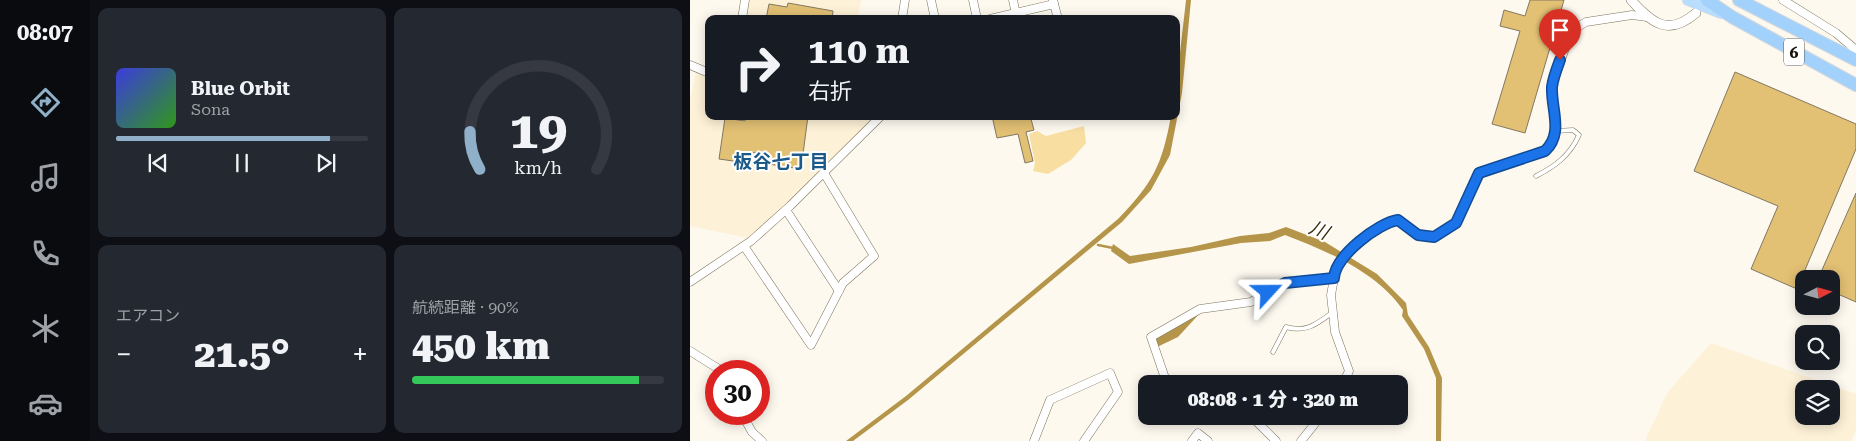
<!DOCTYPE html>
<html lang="ja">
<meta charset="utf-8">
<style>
:root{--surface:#171b24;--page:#242831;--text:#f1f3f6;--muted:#9ea1a6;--line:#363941;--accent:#90b0c9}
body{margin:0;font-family:"Roboto Serif","Noto Sans JP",serif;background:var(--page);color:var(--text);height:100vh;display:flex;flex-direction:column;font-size:19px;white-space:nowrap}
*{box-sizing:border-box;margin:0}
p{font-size:16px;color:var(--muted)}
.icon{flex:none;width:28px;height:28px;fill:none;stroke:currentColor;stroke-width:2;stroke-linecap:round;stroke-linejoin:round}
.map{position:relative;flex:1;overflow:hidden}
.panel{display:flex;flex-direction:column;gap:8px;padding:8px;background:#0d0f14;width:600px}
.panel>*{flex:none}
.banner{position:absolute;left:15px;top:15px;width:475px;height:105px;border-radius:10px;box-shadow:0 2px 12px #0003;background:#171b24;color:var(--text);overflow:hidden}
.needle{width:32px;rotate:84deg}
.tools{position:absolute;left:1105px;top:270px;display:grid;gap:10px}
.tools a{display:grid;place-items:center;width:45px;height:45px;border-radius:10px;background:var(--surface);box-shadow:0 2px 12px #0003;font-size:25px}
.speed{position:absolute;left:15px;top:360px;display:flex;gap:10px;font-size:25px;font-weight:700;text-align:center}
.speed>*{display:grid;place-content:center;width:65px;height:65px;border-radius:50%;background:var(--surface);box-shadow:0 2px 12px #0003;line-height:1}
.speed .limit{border:8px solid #d22;background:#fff;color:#111}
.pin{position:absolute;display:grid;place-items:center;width:42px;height:42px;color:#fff;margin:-51px -21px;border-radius:50% 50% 50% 0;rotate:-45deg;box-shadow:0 0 5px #0007}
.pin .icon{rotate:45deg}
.me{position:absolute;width:55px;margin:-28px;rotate:66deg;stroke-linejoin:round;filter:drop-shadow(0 0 4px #0008)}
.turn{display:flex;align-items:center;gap:18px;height:105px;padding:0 20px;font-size:22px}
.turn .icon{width:65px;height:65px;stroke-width:2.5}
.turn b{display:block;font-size:35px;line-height:42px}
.big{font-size:38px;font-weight:800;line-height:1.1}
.panel .tile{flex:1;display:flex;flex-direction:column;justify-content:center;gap:8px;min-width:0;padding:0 18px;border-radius:10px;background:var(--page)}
.panel .dial{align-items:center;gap:0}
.dial svg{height:130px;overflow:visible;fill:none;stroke:var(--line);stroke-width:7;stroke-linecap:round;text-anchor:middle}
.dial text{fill:var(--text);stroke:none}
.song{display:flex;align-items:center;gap:15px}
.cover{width:60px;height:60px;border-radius:8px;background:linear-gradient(135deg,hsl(240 70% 55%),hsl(110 70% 35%))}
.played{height:5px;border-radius:2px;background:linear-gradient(90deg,var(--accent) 85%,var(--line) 85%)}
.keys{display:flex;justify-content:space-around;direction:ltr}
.heat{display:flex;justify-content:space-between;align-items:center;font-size:28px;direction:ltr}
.charge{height:8px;border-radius:4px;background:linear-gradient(90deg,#34c759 90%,var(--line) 0)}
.panel .tiles{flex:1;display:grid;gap:8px;grid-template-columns:repeat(2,1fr)}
.trip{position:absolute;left:448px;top:375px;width:270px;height:50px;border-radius:10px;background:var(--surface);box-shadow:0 2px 12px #0003;font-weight:800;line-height:50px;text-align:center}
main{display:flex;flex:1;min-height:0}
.dock{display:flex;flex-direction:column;width:90px;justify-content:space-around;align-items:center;background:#090b0e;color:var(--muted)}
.dock .icon{width:35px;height:35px}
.dock .on{color:var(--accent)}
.dock b{font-size:22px;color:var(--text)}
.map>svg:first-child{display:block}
.built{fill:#fdf1d7;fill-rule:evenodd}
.green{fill:#f9dea2}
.water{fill:#b59549}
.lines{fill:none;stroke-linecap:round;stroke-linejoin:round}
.stream{stroke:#b59549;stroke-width:2.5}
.building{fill:#e2c074;stroke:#837862}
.service-casing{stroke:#7d735c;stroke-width:5}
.minor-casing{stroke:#7d735c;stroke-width:9}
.tertiary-casing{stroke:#7d735c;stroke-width:10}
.primary-casing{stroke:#dad9d8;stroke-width:12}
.trunk-casing{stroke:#dad9d8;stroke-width:14}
.service{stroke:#fff;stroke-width:4}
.minor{stroke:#fff;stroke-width:8}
.tertiary{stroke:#fff;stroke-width:9}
.primary{stroke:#b9ddfd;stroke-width:11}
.trunk{stroke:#a2d2fc;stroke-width:12}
.route-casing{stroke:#114b97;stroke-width:12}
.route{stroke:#1a73e8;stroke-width:9}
.labels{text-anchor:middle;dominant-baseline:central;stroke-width:4;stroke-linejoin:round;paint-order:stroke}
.shield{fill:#fff;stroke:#5d5a54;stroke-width:1}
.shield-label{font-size:16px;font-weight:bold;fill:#17130b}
.neighbourhood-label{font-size:19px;font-weight:bold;fill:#1b5989;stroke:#fff}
.water-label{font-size:19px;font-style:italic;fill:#3b2d0a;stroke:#fff}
</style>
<main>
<nav class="dock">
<b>08:07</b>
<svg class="icon on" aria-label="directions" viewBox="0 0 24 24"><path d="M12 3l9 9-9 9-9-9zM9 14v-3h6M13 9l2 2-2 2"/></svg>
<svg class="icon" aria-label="music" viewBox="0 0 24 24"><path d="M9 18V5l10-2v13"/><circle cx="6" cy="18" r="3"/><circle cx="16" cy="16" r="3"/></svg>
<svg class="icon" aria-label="phone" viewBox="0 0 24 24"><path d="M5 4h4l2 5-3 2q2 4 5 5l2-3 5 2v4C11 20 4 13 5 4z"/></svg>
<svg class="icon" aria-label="climate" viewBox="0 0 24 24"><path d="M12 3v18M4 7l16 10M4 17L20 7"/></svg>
<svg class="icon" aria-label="car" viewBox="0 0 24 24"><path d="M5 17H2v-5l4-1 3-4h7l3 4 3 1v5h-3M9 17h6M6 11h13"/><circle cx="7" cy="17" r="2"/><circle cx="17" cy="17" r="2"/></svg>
</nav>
<section class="panel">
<div class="tiles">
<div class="tile">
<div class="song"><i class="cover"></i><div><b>Blue Orbit</b><p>Sona</p></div></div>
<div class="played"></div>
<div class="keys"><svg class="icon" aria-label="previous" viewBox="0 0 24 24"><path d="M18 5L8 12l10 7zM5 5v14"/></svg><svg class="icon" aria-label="pause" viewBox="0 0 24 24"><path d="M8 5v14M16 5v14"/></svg><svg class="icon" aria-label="next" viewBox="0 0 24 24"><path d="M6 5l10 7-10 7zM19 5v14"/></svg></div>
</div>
<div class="tile dial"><svg viewBox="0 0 100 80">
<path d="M14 69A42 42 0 1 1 86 69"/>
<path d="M14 69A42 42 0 0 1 8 46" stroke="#90b0c9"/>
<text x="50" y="56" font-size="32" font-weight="700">19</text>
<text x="50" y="72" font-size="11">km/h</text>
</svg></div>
<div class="tile"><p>エアコン</p>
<div class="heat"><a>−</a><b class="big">21.5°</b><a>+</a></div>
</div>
<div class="tile"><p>航続距離 · 90%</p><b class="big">450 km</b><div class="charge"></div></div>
</div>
</section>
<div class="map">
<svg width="1166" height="441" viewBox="0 0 1166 441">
<rect width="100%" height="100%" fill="#fdf9ef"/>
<g class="built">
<path d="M58,0h113l-3,18 4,1h-116z"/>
<path d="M6,72l13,5v39h169l-126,123 -62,-13v-126z"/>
<path d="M1021,343l145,51v37l-5,10h-206l22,-48zM1114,389h27v27h-27z"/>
</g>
<path class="green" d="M394,126l2,17 -15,17 -23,14 -15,-3 2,-8 -6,-29 8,-3 9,5z"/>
<g class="water">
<path d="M496,0h5l-9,93 -12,62 -19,35 -29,32 -214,178 -55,41h-7l60,-45 212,-177c35,-36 44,-54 53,-103h5v-28z"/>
<path d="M596,227l39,15 52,32 29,29 2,12 21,32 13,31 -1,63h-5v-63l-12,-29 -22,-33 1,-6c-26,-38 -76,-59 -118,-75l-15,6 -29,2 -112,21 -18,-13 2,-7 17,12 61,-9 49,-11 29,-3z"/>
<path d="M511,312l-23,25 -21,10 -3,-9z"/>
</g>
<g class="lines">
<path class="stream" d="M408,245l15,3"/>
</g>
<g class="building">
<path d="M840,0h34l-39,133 -33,-9 28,-93 -20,-5 4,-16 21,6z"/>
<path d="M98,3l45,8 -1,8h-66l3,-15 18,3z"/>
<path d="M1045,72l121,52v25l-59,140 -46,-20 27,-63 -84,-35z"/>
<path d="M56,116h62l-7,53 -33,-5 2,-9 -21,-3 -2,11 -28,-4 6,-41 20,3z"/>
<path d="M302,116h35v3h4l3,11 -8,2 7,29 -8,2 -7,-29 -21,4z"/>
<path d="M1166,193v109l-25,-11v-12h-13z"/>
</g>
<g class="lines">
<defs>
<g id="service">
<path d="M846,176c20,-10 34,-21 43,-41l-6,-5 -17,1"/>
<path d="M583,352l13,-25c20,6 31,-3 47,-15"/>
</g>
<g id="minor">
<path d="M241,0l4,19"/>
<path d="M283,0l4,19"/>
<path d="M323,0l4,19"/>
<path d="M363,0l5,19"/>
<path d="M1093,0l53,33 20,17"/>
<path d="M52,19l3,-19"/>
<path d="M212,19l3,-19"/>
<path d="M300,19l64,-15"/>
<path d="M0,65l19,8"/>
<path d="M96,210l53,81"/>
<path d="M54,246l67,99 32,-62 31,-27 -50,-83"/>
<path d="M0,282l61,-41 39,-35 91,-90"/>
<path d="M0,351l32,20"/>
<path d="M477,384l-16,-47 49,-28 51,-7 34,-19 48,-5"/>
<path d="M653,384l6,-13 -14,-39 -4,-37 5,-28 12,-14 30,-26 20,-7 20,15 16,2 22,-14 23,-50 66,-22 5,-5 6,-15 -4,-45 19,-55 15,-9 46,-7 15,2"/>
<path d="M52,414l10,18 10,9"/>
<path d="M561,416l25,25"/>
<path d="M344,441l16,-41 60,-27 8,19 -34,49"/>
<path d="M502,441l6,-8 10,8"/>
<path d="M611,441l20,-25"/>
</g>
<path id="tertiary" d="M941,0c21,23 37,37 65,13"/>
<path id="primary" d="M998,0l33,13"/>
<g id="trunk">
<path d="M1017,0l25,17 124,68"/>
<path d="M1049,0l117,60"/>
</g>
</defs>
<use href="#service" class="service-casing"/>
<use href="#minor" class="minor-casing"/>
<use href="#tertiary" class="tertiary-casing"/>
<use href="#primary" class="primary-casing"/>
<use href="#trunk" class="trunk-casing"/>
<use href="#service" class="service"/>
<use href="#minor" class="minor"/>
<use href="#tertiary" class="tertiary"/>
<use href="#primary" class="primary"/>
<use href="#trunk" class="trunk"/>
</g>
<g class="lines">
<defs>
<path id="route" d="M578,292l17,-9 49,-5c1,-22 44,-55 64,-58l20,15 16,2 22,-14 23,-50 66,-22c19,-18 6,-41 7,-64 1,-9 5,-19 8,-27"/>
</defs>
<use href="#route" class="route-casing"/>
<use href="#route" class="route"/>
</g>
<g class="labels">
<rect class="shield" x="1094" y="38.5" width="20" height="27" rx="4"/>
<g class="shield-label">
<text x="1104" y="52">6</text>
</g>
<g class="neighbourhood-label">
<text x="91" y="161">板谷七丁目</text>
</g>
<g class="water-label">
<text transform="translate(629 230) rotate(23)">川</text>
</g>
</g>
</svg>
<div class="tools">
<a><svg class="needle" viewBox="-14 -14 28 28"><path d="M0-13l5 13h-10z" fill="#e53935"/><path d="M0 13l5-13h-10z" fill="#9ea1a6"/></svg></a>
<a><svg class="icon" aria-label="search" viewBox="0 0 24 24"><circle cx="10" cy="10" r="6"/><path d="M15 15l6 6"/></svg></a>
<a><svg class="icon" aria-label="layers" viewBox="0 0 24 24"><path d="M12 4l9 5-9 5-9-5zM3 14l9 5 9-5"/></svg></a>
</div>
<div class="speed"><div class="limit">30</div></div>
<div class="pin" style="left:870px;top:60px;background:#d93025"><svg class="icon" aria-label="arrive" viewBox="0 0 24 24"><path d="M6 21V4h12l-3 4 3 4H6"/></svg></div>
<svg class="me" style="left:578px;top:292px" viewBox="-20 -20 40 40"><path d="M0-17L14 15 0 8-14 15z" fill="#1a73e8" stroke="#fff" stroke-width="4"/></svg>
<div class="trip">08:08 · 1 分 · 320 m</div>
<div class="banner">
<div class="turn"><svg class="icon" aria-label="right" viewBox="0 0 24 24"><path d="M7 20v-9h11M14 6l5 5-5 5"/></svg><div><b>110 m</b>右折</div></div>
</div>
</div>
</main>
